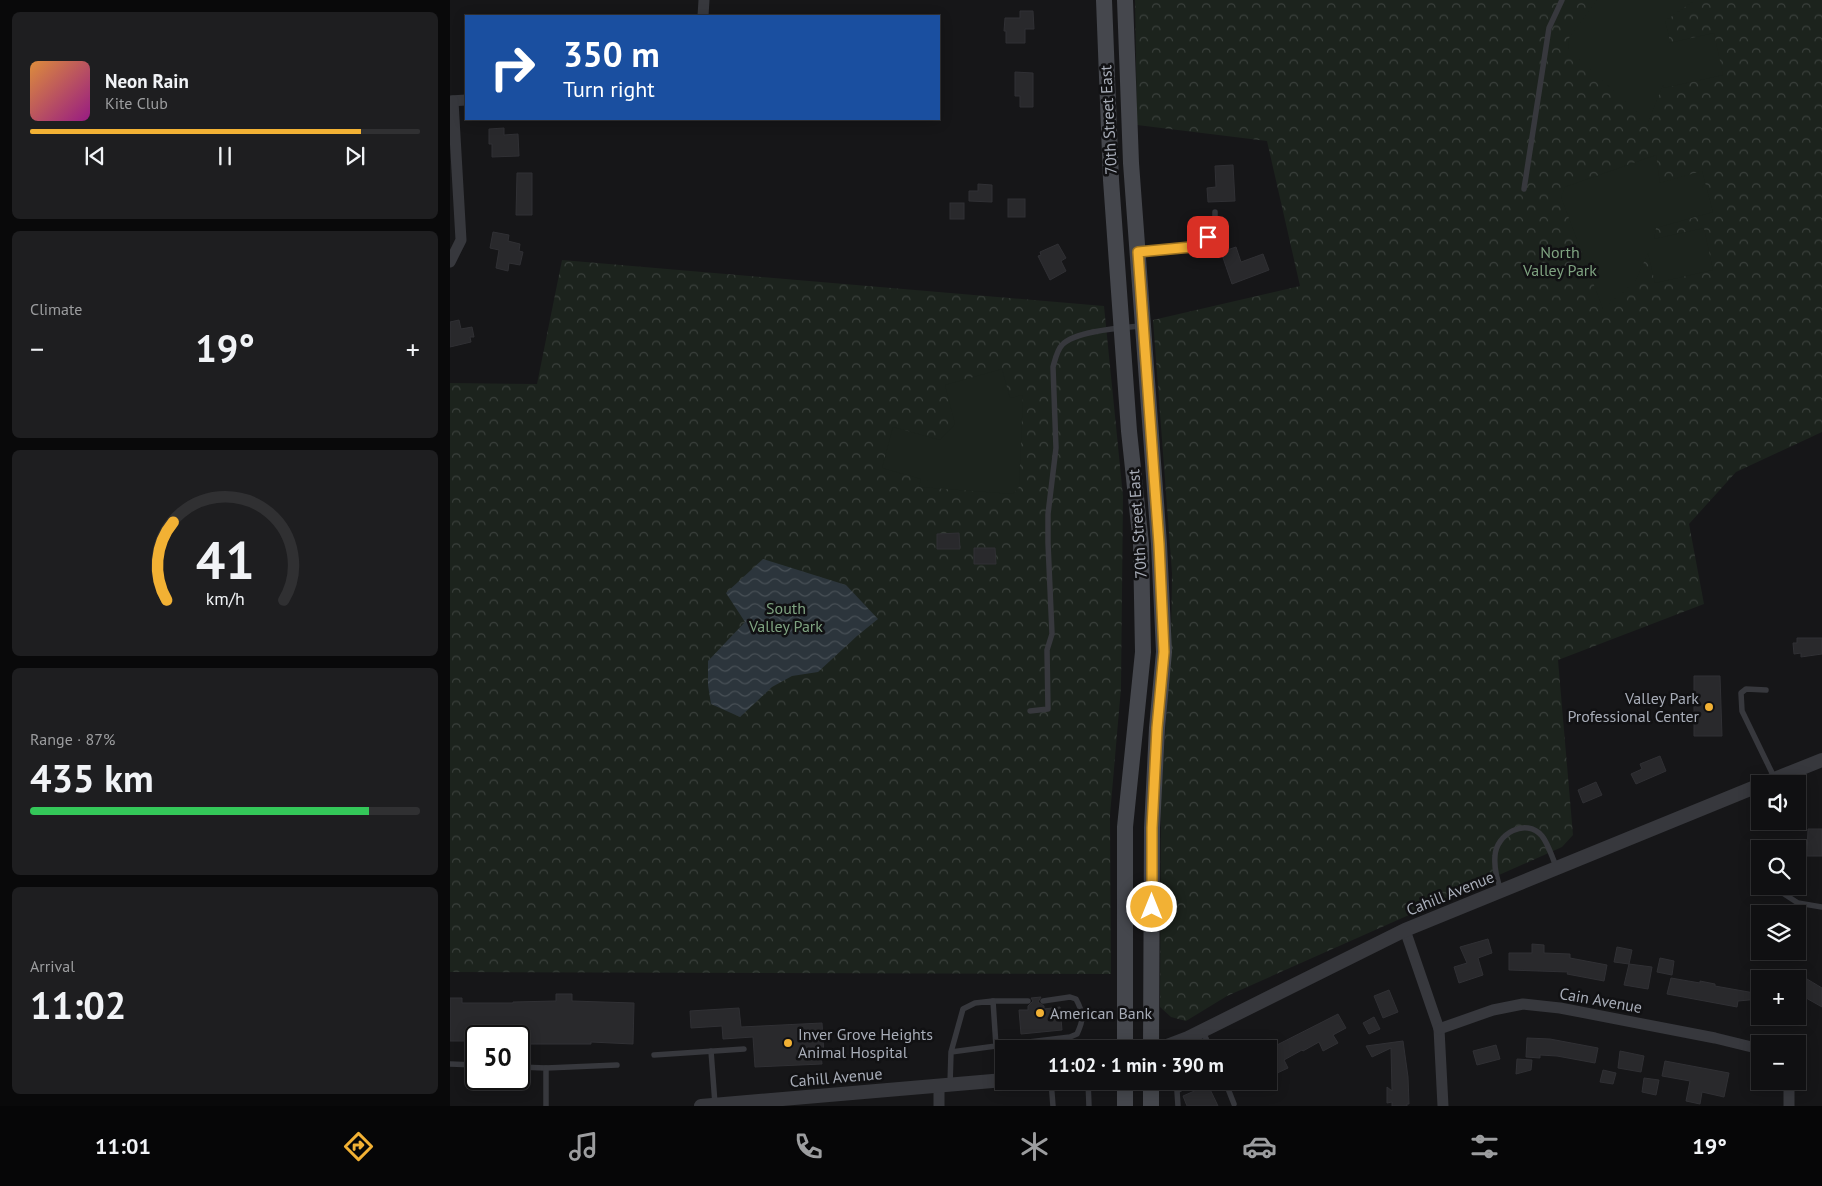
<!DOCTYPE html>
<meta charset="utf-8">
<style>
:root{--surface:#101012;--page:#1e1e20;--text:#f1f3f6;--muted:#9c9d9f;--line:#303032;--accent:#f2b134}
body{margin:0;font-family:"PT Sans",sans-serif;background:var(--page);color:var(--text);height:100vh;display:flex;flex-direction:column;font-size:19px;white-space:nowrap}
*{box-sizing:border-box;margin:0}
p{font-size:16px;color:var(--muted)}
.icon{flex:none;width:28px;height:28px;fill:none;stroke:currentColor;stroke-width:2;stroke-linecap:round;stroke-linejoin:round}
.map{position:relative;flex:1;overflow:hidden}
.sheet{display:flex;flex-direction:column;gap:12px;padding:12px;background:#09090a;width:450px}
.sheet>*{flex:none}
.banner{position:absolute;left:15px;top:15px;width:475px;height:105px;border-radius:0px;box-shadow:0 2px 12px #0003,0 0 0 1px var(--line);background:#1a4fa0;color:#fff;overflow:hidden}
.controls{position:absolute;left:1301px;top:775px;display:grid;gap:10px}
.controls a{display:grid;place-items:center;width:55px;height:55px;border-radius:0px;background:var(--surface);box-shadow:0 2px 12px #0003,0 0 0 1px var(--line);font-size:25px}
.speed{position:absolute;left:15px;top:1025px;display:flex;gap:10px;font-size:25px;font-weight:700;text-align:center}
.speed>*{display:grid;place-content:center;width:65px;height:65px;border-radius:50%;background:var(--surface);box-shadow:0 2px 12px #0003,0 0 0 1px var(--line);line-height:1}
.speed .limit{border:2px solid #111;border-radius:8px;background:#fff;color:#111}
.pin{position:absolute;display:grid;place-items:center;width:42px;height:42px;color:#fff;margin:-21px;border-radius:10px;box-shadow:0 2px 8px #0006}
.me{position:absolute;width:55px;margin:-28px;rotate:0deg;stroke-linejoin:round;filter:drop-shadow(0 0 4px #0008)}
.turn{display:flex;align-items:center;gap:18px;height:105px;padding:0 15px;font-size:22px}
.turn .icon{width:65px;height:65px;stroke-width:2.5}
.turn b{display:block;font-size:35px;line-height:42px}
.big{font-size:38px;font-weight:800;line-height:1.1}
.sheet .tile{flex:1;display:flex;flex-direction:column;justify-content:center;gap:8px;min-width:0;padding:0 18px;border-radius:8px;background:var(--page)}
.sheet .dial{align-items:center;gap:0}
.dial svg{height:130px;overflow:visible;fill:none;stroke:var(--line);stroke-width:7;stroke-linecap:round;text-anchor:middle}
.dial text{fill:var(--text);stroke:none}
.song{display:flex;align-items:center;gap:15px}
.cover{width:60px;height:60px;border-radius:8px;background:linear-gradient(135deg,hsl(30 70% 55%),hsl(310 70% 35%))}
.played{height:5px;border-radius:2px;background:linear-gradient(90deg,var(--accent) 85%,var(--line) 85%)}
.keys{display:flex;justify-content:space-around;direction:ltr}
.heat{display:flex;justify-content:space-between;align-items:center;font-size:28px;direction:ltr}
.charge{height:8px;border-radius:4px;background:linear-gradient(90deg,#34c759 87%,var(--line) 0)}
.trip{position:absolute;left:545px;top:1040px;width:282px;height:50px;border-radius:0px;background:var(--surface);box-shadow:0 2px 12px #0003,0 0 0 1px var(--line);font-weight:800;line-height:50px;text-align:center}
.dock{display:flex;height:80px;justify-content:space-around;align-items:center;background:#060607;color:var(--muted)}
.dock .icon{width:35px;height:35px}
.dock .current{color:var(--accent)}
.dock b{font-size:22px;color:var(--text)}
main{display:flex;flex:1;min-height:0}
.map>svg:first-child{display:block}
.park{fill:url(#park-crowns)}
.pitch{fill:#1c231d}
.water{fill:url(#water-waves)}
.building{fill:#29292c;stroke:#303034}
.lines{fill:none;stroke-linecap:round;stroke-linejoin:round}
.service{stroke:#37383d;stroke-width:5.5}
.minor{stroke:#37383d;stroke-width:11}
.tertiary{stroke:#37383d;stroke-width:14}
.secondary{stroke:#45474d;stroke-width:16}
.route-casing{stroke:#9d7322;stroke-width:12}
.route{stroke:#f2b134;stroke-width:9}
.poi-dot{fill:#f2b134;stroke:#111113;stroke-width:2}
.labels{text-anchor:middle;dominant-baseline:central;stroke-width:5;stroke-linejoin:round;paint-order:stroke}
.street-label{font-size:16px;fill:#a8adb8;stroke:#111113}
.park-label{font-size:16px;fill:#7fa381;stroke:#111113}
.poi-label{font-size:16px;fill:#a8adb8;stroke:#111113;text-anchor:start}
</style>
<main>
<section class="sheet">
<div class="tile">
<div class="song"><i class="cover"></i><div><b>Neon Rain</b><p>Kite Club</p></div></div>
<div class="played"></div>
<div class="keys"><svg class="icon" aria-label="previous" viewBox="0 0 24 24"><path d="M18 5L8 12l10 7zM5 5v14"/></svg><svg class="icon" aria-label="pause" viewBox="0 0 24 24"><path d="M8 5v14M16 5v14"/></svg><svg class="icon" aria-label="next" viewBox="0 0 24 24"><path d="M6 5l10 7-10 7zM19 5v14"/></svg></div>
</div>
<div class="tile"><p>Climate</p>
<div class="heat"><a>−</a><b class="big">19°</b><a>+</a></div>
</div>
<div class="tile dial"><svg viewBox="0 0 100 80">
<path d="M14 69A42 42 0 1 1 86 69"/>
<path d="M14 69A42 42 0 0 1 18 21" stroke="#f2b134"/>
<text x="50" y="56" font-size="32" font-weight="700">41</text>
<text x="50" y="72" font-size="11">km/h</text>
</svg></div>
<div class="tile"><p>Range · 87%</p><b class="big">435 km</b><div class="charge"></div></div>
<div class="tile"><p>Arrival</p><b class="big">11:02</b></div>
</section>
<div class="map">
<svg width="1372" height="1106" viewBox="0 0 1372 1106">
<defs>
<pattern id="park-crowns" width="20" height="18" patternUnits="userSpaceOnUse" patternTransform="scale(1.25)"><rect width="20" height="18" fill="#1c231d"/><path d="M2 6a3 3 0 1 1 6 0M12 15a3 3 0 1 1 6 0" fill="none" stroke="#3a403c"/></pattern>
<pattern id="water-waves" width="16" height="10" patternUnits="userSpaceOnUse" patternTransform="scale(1.25)"><rect width="16" height="10" fill="#2c353c"/><path d="M0 5q4-4 8 0t8 0" fill="none" stroke="#485056"/></pattern>
</defs>
<rect width="100%" height="100%" fill="#161618"/>
<g class="park">
<path d="M685,0h687v432l-86,40 -47,52 15,80 -146,56 15,175 -11,12 -335,149 -41,25 -15,-4 -11,-10 1,-209 10,-157 1,-68 -19,-253 147,-34 -33,-145 -130,-16z"/>
<path d="M112,260l542,46 19,190 -2,192 -11,127 1,159 -661,-2v-589l87,1z"/>
</g>
<g class="pitch">
<path d="M1147,0h98l-30,21 4,15v7l45,-10 9,42 -59,13 -1,-3 -15,37 -80,-73 1,-11z"/>
<path d="M1206,155l4,28 42,-12 11,41 -57,16 -2,11 50,-11 9,42 -58,13 -7,-30 -13,29 -32,27 -42,-112 4,-10z"/>
<path d="M552,369l8,29 13,-3 -4,92 -6,7 -94,-7 2,-8 -39,-11 11,-41 47,13 15,-16 -10,-39z"/>
</g>
<path class="water" d="M313,559l83,26 32,34 -21,17 -39,36 -26,4 -20,11 -32,30 -29,-13 -3,-19v-24l37,-39 -19,-29z"/>
<g class="building">
<path d="M570,11h13l1,18h-9v14h-19v-12h-2l1,-13h15z"/>
<path d="M565,72l18,1v34h-13v-11h-5z"/>
<path d="M54,128v7l14,-1 1,22 -27,1v-13h-3v-15z"/>
<path d="M783,165l2,36 -27,1 -1,-14 9,-1 -1,-21z"/>
<path d="M67,173h15v42h-16z"/>
<path d="M528,184l14,1v17l-23,-1v-10h9z"/>
<rect x="558" y="199" width="17" height="18"/>
<rect x="500" y="203" width="14" height="16"/>
<path d="M43,232l16,3 -1,6 12,3 -1,7 4,1 -3,13 -11,-2 -1,8 -12,-3 3,-18 -9,-2z"/>
<path d="M608,244l8,14 -5,3 5,10 -16,9 -12,-24 3,-1 -1,-3z"/>
<path d="M786,247l5,15 22,-8 6,16 -37,14 -11,-32z"/>
<path d="M9,320l2,9 11,-2 2,10h-4l1,5 -21,5v-25z"/>
<path d="M509,533l1,16h-23v-15z"/>
<path d="M524,548h21l1,16h-22z"/>
<path d="M1347,638h25v16l-21,3v-4l-7,1 -1,-11h4z"/>
<path d="M1244,676h26l2,60h-28z"/>
<path d="M1210,756l6,15 -30,13 -5,-10 11,-5 -2,-5z"/>
<path d="M1146,782l6,13 -19,8 -5,-13z"/>
<path d="M1358,829h14v27h-15z"/>
<path d="M1038,939l4,14 -14,5 5,17 -24,8 -5,-16 13,-4 -7,-16z"/>
<path d="M1082,944l12,1v8l26,1v4l37,7 -3,16 -37,-7 1,-2 -59,-2v-17h23z"/>
<path d="M1167,947l15,3 -3,14 -15,-2z"/>
<path d="M1210,958l14,3 -2,14 -15,-3z"/>
<path d="M1179,964l23,3 -4,22 -24,-4z"/>
<path d="M1221,978l29,5v-2l15,3v2l45,8v5l-22,2 -1,6 -70,-13z"/>
<path d="M1357,979l15,9v19l-23,-13z"/>
<path d="M939,990l9,22 -15,6 -9,-22z"/>
<path d="M106,994h16v7l62,2 -1,41 -42,-2v2h-72v-8h-43v5h-26v-43h12v5h51v-1l43,-1z"/>
<path d="M591,997l-3,5 6,4v3l16,-2 2,23 -41,4 -2,-24h9v-4l5,-5 -2,-3z"/>
<path d="M289,1008l2,19 81,-4 2,32h-3l1,9 -67,3 -2,-30 -30,2 -1,-13 -31,2 -1,-17z"/>
<path d="M888,1014l8,14 -13,7 5,8 -15,8 -4,-9 -16,9 -1,-1 -18,10 4,8 -13,6 -6,-12v-13z"/>
<path d="M924,1017l6,12 -11,5 -6,-11z"/>
<path d="M1077,1038l23,1 48,9 -3,15 -38,-7 -17,-1v3l-14,-1z"/>
<path d="M953,1041l5,36 1,27h-2v2h-15v-4l-5,1v-16l5,4 -1,-43 -19,9 -6,-11z"/>
<path d="M1046,1045l4,14 -23,6 -4,-14z"/>
<path d="M1170,1051l24,5 -3,16 -23,-4z"/>
<path d="M1067,1059l15,1 -1,10 -15,4z"/>
<path d="M1215,1061l64,12 -5,24 -22,-5 -2,12 -14,-3 4,-20 -28,-5z"/>
<path d="M1153,1070l13,3 -3,11 -13,-2z"/>
<path d="M1194,1078l15,2 -3,15 -14,-3z"/>
<path d="M758,1085l10,21h-31l-4,-10z"/>
</g>
<g class="lines">
<g class="service">
<path d="M1074,189l25,-161 13,-28"/>
<path d="M690,252l62,-6 13,-18v-16"/>
<path d="M1316,690l-20,-1 -5,4 1,18 33,68"/>
<path d="M580,711l18,-2 -1,-59 5,-16 -4,-91v-29l8,-66 -3,-81c2,-7 4,-17 9,-22 13,-14 59,-17 79,-19"/>
<path d="M1051,890c-4,-10 -7,-22 -6,-34 1,-22 31,-39 47,-20 7,9 10,22 15,32"/>
<path d="M1331,892l17,11 24,4"/>
<path d="M543,1001h35"/>
<path d="M752,1030l9,19"/>
<path d="M546,1046l74,-9 7,-3c7,-15 7,-20 -1,-35l-6,-2 -27,4"/>
<path d="M261,1051l4,53"/>
<path d="M204,1055l90,-6"/>
<path d="M0,1064l26,1"/>
<path d="M69,1067l27,1v38"/>
<path d="M96,1068l71,-3"/>
<path d="M601,1081l2,25"/>
<path d="M638,1081l1,25"/>
<path d="M775,1081l9,23"/>
<path d="M500,1085l1,-33 12,-43 12,-6 18,-2 3,45 -45,6"/>
<path d="M728,1106l-1,-15 17,-10"/>
</g>
<g class="minor">
<path d="M253,16l1,-16"/>
<path d="M0,101l16,-1"/>
<path d="M0,262l11,-22 -8,-139"/>
<path d="M955,930l34,99 4,77"/>
<path d="M989,1029l54,-19 30,-6 37,4 155,30 45,11"/>
<path d="M489,1106v-20"/>
<path d="M1339,1106v-25"/>
</g>
<g class="tertiary">
<path d="M1312,784l60,-24"/>
<path d="M709,1049l29,-11 217,-108 355,-145"/>
<path d="M251,1106l303,-26"/>
</g>
<g class="secondary">
<path d="M654,0l7,180 18,251 12,113 2,108 -18,175v222"/>
<path d="M675,0l6,163 28,381 5,108 -7,76 -5,100 -1,221"/>
<path d="M675,1081v25"/>
<path d="M701,1106v-25"/>
</g>
</g>
<g class="lines">
<defs>
<path id="route" d="M702,907v-79l5,-100 7,-76 -5,-108 -21,-292 64,-6 6,-9"/>
</defs>
<use href="#route" class="route-casing"/>
<use href="#route" class="route"/>
</g>
<g class="poi-dot">
<circle cx="1259" cy="707" r="5"/>
<circle cx="590" cy="1013" r="5"/>
<circle cx="338" cy="1043" r="5"/>
</g>
<g class="labels">
<g class="street-label">
<text transform="translate(658 120) rotate(-93)">70th Street East</text>
<text transform="translate(687 524) rotate(-94)">70th Street East</text>
<text transform="translate(1000 893) rotate(-22)">Cahill Avenue</text>
<text transform="translate(1151 1000) rotate(10)">Cain Avenue</text>
<text transform="translate(386 1077) rotate(-5)">Cahill Avenue</text>
</g>
<g class="park-label">
<text x="1110" y="252">North<tspan x="1110" dy="18">Valley Park</tspan></text>
<text x="336" y="608">South<tspan x="336" dy="18">Valley Park</tspan></text>
</g>
<g class="poi-label">
<text x="1249" y="698" text-anchor="end">Valley Park<tspan x="1249" dy="18">Professional Center</tspan></text>
<text x="600" y="1013">American Bank</text>
<text x="348" y="1034">Inver Grove Heights<tspan x="348" dy="18">Animal Hospital</tspan></text>
</g>
</g>
</svg>
<div class="controls">
<a><svg class="icon" aria-label="sound" viewBox="0 0 24 24"><path d="M4 9h4l5-4v14l-5-4H4zM17 9q2 3 0 6"/></svg></a>
<a><svg class="icon" aria-label="search" viewBox="0 0 24 24"><circle cx="10" cy="10" r="6"/><path d="M15 15l6 6"/></svg></a>
<a><svg class="icon" aria-label="layers" viewBox="0 0 24 24"><path d="M12 4l9 5-9 5-9-5zM3 14l9 5 9-5"/></svg></a>
<a>+</a>
<a>−</a>
</div>
<div class="speed"><div class="limit">50</div></div>
<div class="pin" style="left:758px;top:237px;background:#d93025"><svg class="icon" aria-label="arrive" viewBox="0 0 24 24"><path d="M6 21V4h12l-3 4 3 4H6"/></svg></div>
<svg class="me" style="left:702px;top:907px" viewBox="-20 -20 40 40"><circle r="17" fill="#f2b134" stroke="#fff" stroke-width="3"/><path d="M0-11L8 9 0 5-8 9z" fill="#fff"/></svg>
<div class="trip">11:02 · 1 min · 390 m</div>
<div class="banner">
<div class="turn"><svg class="icon" aria-label="right" viewBox="0 0 24 24"><path d="M7 20v-9h11M14 6l5 5-5 5"/></svg><div><b>350 m</b>Turn right</div></div>
</div>
</div>
</main>
<nav class="dock">
<b>11:01</b>
<svg class="icon current" aria-label="directions" viewBox="0 0 24 24"><path d="M12 3l9 9-9 9-9-9zM9 14v-3h6M13 9l2 2-2 2"/></svg>
<svg class="icon" aria-label="music" viewBox="0 0 24 24"><path d="M9 18V5l10-2v13"/><circle cx="6" cy="18" r="3"/><circle cx="16" cy="16" r="3"/></svg>
<svg class="icon" aria-label="phone" viewBox="0 0 24 24"><path d="M5 4h4l2 5-3 2q2 4 5 5l2-3 5 2v4C11 20 4 13 5 4z"/></svg>
<svg class="icon" aria-label="climate" viewBox="0 0 24 24"><path d="M12 3v18M4 7l16 10M4 17L20 7"/></svg>
<svg class="icon" aria-label="car" viewBox="0 0 24 24"><path d="M5 17H2v-5l4-1 3-4h7l3 4 3 1v5h-3M9 17h6M6 11h13"/><circle cx="7" cy="17" r="2"/><circle cx="17" cy="17" r="2"/></svg>
<svg class="icon" aria-label="filters" viewBox="0 0 24 24"><path d="M4 7h16M4 17h16"/><circle cx="9" cy="7" r="2"/><circle cx="15" cy="17" r="2"/></svg>
<b>19°</b>
</nav>
